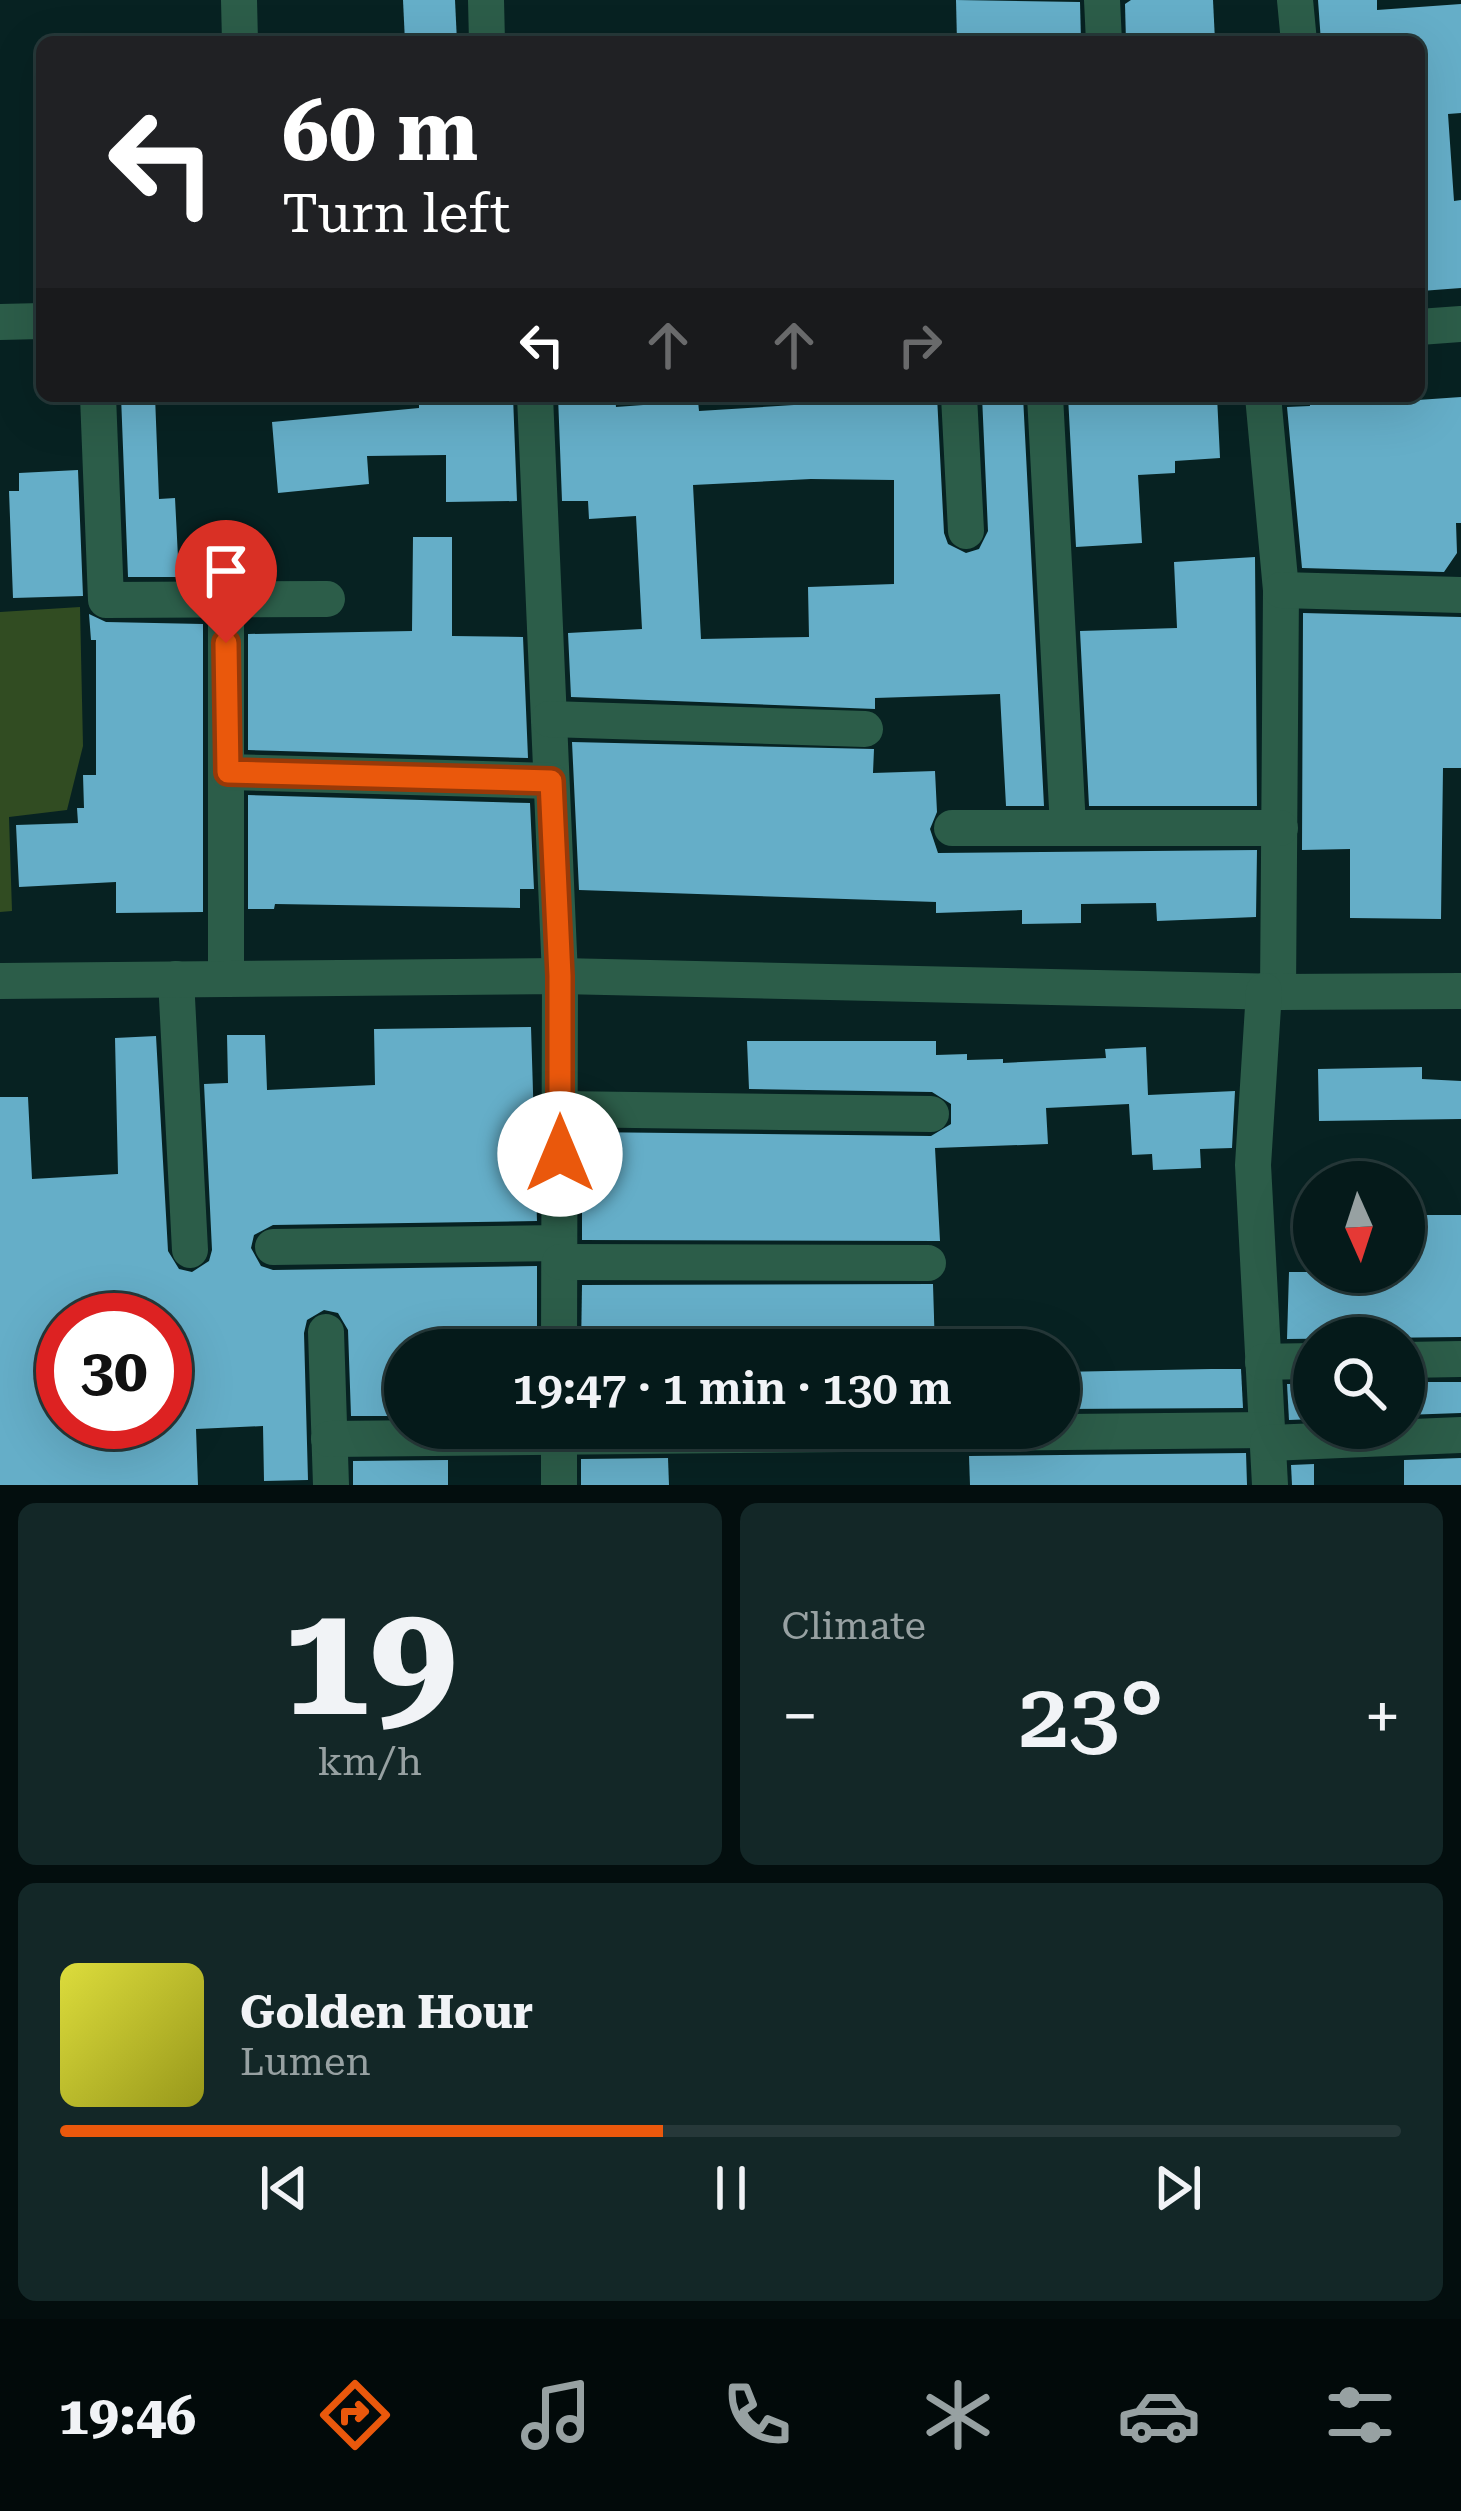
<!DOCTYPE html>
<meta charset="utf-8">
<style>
:root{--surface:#051a1a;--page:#132727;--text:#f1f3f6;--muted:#97a1a2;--line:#263839;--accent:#ea580c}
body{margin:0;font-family:"Roboto Serif",serif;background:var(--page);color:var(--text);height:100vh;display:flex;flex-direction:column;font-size:45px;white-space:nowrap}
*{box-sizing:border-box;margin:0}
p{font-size:39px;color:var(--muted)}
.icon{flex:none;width:66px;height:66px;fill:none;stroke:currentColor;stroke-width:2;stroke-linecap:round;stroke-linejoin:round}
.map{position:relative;height:1485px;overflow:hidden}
.sheet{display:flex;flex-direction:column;gap:18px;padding:18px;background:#030e0e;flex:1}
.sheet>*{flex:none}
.guide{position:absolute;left:36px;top:36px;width:1389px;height:366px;border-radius:18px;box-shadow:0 12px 48px #0002,0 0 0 3px var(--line);background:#202124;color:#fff;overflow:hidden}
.needle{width:78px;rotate:177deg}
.tools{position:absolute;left:1293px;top:1161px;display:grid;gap:24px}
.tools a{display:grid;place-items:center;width:132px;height:132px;border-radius:50%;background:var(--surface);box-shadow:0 12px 48px #0002,0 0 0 3px var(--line);font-size:60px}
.speed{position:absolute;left:36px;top:1293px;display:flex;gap:24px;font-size:60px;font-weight:700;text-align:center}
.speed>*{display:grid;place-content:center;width:156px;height:156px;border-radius:50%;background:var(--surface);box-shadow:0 12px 48px #0002,0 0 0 3px var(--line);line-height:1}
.speed .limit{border:18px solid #d22;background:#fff;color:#111}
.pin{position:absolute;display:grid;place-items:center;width:102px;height:102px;color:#fff;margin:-123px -51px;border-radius:50% 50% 50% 0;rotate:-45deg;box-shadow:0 0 12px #0007}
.pin .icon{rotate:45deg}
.me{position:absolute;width:132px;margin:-66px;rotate:0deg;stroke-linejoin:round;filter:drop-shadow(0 0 9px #0008)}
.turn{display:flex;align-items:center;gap:42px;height:252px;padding:0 48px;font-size:54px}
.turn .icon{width:156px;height:156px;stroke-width:2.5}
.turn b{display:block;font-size:84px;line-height:102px}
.lanes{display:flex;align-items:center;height:114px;padding:0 48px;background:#0003;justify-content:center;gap:60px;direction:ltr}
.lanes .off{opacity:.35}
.big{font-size:90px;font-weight:600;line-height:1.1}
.sheet .tile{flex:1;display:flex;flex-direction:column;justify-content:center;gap:18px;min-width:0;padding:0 42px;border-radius:18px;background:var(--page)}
.sheet .dial{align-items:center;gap:0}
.dial b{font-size:156px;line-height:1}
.song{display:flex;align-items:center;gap:36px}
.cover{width:144px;height:144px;border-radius:18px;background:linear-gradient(135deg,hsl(60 70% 55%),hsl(60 70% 35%))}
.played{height:12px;border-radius:6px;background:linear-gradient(90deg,var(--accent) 45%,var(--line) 45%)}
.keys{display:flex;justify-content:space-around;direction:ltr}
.heat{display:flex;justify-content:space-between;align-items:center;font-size:66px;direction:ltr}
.sheet .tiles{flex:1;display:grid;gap:18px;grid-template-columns:1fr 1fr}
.tile:last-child{grid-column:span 2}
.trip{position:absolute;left:384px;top:1329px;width:696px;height:120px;border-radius:60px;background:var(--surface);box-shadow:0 12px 48px #0002,0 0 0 3px var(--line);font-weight:600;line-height:120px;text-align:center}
.tab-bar{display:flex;height:192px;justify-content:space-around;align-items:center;background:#020a0a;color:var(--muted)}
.tab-bar .icon{width:84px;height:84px}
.tab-bar .selected{color:var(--accent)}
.tab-bar b{font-size:54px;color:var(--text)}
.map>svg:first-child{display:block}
.green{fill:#314c22}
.building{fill:#65aec8;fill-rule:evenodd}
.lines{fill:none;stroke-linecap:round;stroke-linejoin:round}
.minor{stroke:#2c5d49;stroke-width:36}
.route-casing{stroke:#983908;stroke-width:30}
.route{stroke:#ea580c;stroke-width:21}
</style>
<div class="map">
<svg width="1461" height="1485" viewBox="0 0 1461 1485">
<rect width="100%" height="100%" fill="#072222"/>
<path class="green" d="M80,607l3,139 -16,64 -58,7 3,94 -12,1v-300z"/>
<g class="building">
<path d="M403,0h52l2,42h-52z"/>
<path d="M956,0l124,2 1,40h-124z"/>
<path d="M1131,0h82l2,41 -89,1 -1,-38z"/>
<path d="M1318,0h59v10l84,-6v109l-13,1 6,87 7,-1v88l-40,3 -2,-249h-98z"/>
<path d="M121,396h34l4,103 16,-1 4,79h-51z"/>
<path d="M419,396h94l4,105 -71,1v-47l-79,1 2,28 -91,9 -6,-71 147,-14z"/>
<path d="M558,396h57l1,11 82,-6 1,10 238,-15 7,137 4,11 18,9 13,-4 9,-18 -6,-135h41l21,410h-38l-6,-112 -125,4v11l-304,-12 -3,-64 74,-4 -6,-113 -47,3 -1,-18h-26zM811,479l83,1v104l-86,3 1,50 -108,2 -8,-154z"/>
<path d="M1068,396h149l3,62 -45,3v12l-37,2 4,68 -66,4z"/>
<path d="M1309,396h50l1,8 101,-7v126h-5l1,30 -13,19 -142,-4 -15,-161 23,-1z"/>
<path d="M78,470l5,126 -70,2 -4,-107h10v-18z"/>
<path d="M413,537h39v99l71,1 5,121 -280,-8v-116l164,-3z"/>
<path d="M1255,557l2,249h-168l-9,-175 97,-3 -3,-66z"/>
<path d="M1303,613l158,4v151h-18l-2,151 -91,-1v-69l-48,1z"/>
<path d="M89,614l17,8 97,2v288l-87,1v-31l-97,5 -3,-62 62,-2 -1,-15h7l-1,-33h13v-135h-5z"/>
<path d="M572,742l302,7 -1,24 62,-2 2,41 -7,17 8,24 319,-3 -1,67 -99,4 -1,-18 -75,1v19l-59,1v-14l-86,3v-11l-357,-12z"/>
<path d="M248,795l282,8 4,86h-14v19l-245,-4 -1,5h-26z"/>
<path d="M531,1027l6,194 -264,4 -19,10 -3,13 10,18 12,4 264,-4v84h-132v66h-54l-3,-86 -10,-17 -14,-3 -17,10 -3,13 4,147 -44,1 -1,-55 -67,3 2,56h-198v-388h28l4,82 86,-5 -3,-136 41,-2 12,215 11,18 13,3 17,-11 3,-11 -8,-166 24,-1 -1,-48h38l2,55 108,-5 -1,-56zM63,1320h102v102h-102z"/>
<path d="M747,1041h189v14l31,-1v6l36,-1v4l103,-5 -1,-9 41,-2 2,48 87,-4 -3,57 -32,1 1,19 -48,2 -1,-16 -20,1 -3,-51 -83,4 2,36 -113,4 5,93 -358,-1v-108l349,4 20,-12v-20l-19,-12 -183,-3z"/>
<path d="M1422,1067v12l39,2v38l-142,2 -1,-52z"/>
<path d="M1404,1215h57v122l-174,2 2,-67h115z"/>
<path d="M933,1284l2,66h-354l1,-65z"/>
<path d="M1211,1369h30l2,39 -184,1v-37z"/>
<path d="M1404,1382h57v31l-57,2z"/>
<path d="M1287,1384h27v35l-25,1z"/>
<path d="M1246,1453l1,32h-277l-1,-29z"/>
<path d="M668,1458l1,27h-88v-26z"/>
<path d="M1461,1458v27h-57v-25z"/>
<path d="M448,1460v25h-95v-24z"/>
<path d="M1314,1464v21h-22l-1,-20z"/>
</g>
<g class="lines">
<g class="minor">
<path d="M239,0l1,42"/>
<path d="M486,0l1,42"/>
<path d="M1102,0l2,42"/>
<path d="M1295,0l4,42"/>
<path d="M0,322l42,-1"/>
<path d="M1419,327l42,-3"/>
<path d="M98,396l8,204 221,-1"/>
<path d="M535,396l25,580 -1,374"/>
<path d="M959,396l7,135"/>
<path d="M1045,396l23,431"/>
<path d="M1263,396l18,194 -3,402"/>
<path d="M1281,590l180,5"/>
<path d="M226,599v380"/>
<path d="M549,719l316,10"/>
<path d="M228,772l323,9"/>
<path d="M952,828h328"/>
<path d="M176,979l14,271"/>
<path d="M0,981l560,-5 718,16 183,-1"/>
<path d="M1264,991l-11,174 17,320"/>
<path d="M560,1109l371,5"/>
<path d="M273,1247l286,-4"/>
<path d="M560,1262l368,1"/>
<path d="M326,1332l5,153"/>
<path d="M1404,1360l57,-1"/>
<path d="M1263,1362l51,-1"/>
<path d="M329,1439l938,-9"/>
<path d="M1268,1443l193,-8"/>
<path d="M559,1485v-57"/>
</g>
</g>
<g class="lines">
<defs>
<path id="route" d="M226,643l2,129 323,9 9,195v178"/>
</defs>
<use href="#route" class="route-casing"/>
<use href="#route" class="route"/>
</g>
</svg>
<div class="tools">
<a><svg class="needle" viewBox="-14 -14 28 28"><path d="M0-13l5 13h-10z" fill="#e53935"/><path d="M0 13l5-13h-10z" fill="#97a1a2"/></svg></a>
<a><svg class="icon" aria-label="search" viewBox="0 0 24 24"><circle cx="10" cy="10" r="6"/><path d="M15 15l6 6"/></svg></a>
</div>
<div class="speed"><div class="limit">30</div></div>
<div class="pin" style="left:226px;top:643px;background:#d93025"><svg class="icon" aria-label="arrive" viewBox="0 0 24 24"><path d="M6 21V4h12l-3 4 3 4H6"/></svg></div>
<svg class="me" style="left:560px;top:1154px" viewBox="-20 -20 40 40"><circle r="19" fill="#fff"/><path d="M0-13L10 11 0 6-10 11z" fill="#ea580c"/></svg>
<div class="trip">19:47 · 1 min · 130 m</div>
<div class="guide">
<div class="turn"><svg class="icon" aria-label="left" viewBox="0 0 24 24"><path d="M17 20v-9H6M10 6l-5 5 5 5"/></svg><div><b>60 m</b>Turn left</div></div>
<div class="lanes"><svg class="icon" aria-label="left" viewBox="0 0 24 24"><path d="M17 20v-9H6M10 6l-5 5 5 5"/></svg><svg class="icon off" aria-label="ahead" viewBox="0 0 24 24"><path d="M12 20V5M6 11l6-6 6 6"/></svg><svg class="icon off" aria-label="ahead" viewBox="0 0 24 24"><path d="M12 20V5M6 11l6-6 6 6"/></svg><svg class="icon off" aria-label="right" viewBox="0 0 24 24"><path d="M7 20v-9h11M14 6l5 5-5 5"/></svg></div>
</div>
</div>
<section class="sheet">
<div class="tiles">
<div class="tile dial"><b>19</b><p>km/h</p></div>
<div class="tile"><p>Climate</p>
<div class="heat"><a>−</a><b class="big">23°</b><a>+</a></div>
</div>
<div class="tile">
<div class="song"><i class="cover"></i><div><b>Golden Hour</b><p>Lumen</p></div></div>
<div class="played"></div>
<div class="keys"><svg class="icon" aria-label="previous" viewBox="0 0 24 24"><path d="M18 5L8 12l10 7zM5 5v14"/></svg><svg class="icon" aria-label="pause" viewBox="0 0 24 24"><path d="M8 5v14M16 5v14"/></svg><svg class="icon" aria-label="next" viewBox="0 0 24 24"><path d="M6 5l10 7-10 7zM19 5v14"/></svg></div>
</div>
</div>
</section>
<nav class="tab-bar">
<b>19:46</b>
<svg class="icon selected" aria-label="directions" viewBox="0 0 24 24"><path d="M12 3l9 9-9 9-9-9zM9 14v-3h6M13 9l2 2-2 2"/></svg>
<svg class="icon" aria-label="music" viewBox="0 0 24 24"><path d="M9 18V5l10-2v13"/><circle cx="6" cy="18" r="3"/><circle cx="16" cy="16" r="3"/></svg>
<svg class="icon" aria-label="phone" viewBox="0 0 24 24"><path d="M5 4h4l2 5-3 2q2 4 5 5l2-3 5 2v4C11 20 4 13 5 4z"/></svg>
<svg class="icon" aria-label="climate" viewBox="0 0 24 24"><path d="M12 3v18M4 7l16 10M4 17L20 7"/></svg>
<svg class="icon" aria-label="car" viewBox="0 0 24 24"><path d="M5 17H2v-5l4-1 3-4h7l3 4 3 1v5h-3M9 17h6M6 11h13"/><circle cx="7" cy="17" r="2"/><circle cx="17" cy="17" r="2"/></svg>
<svg class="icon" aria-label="filters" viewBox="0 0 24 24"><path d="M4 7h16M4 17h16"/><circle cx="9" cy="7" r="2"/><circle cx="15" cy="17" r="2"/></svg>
</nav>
